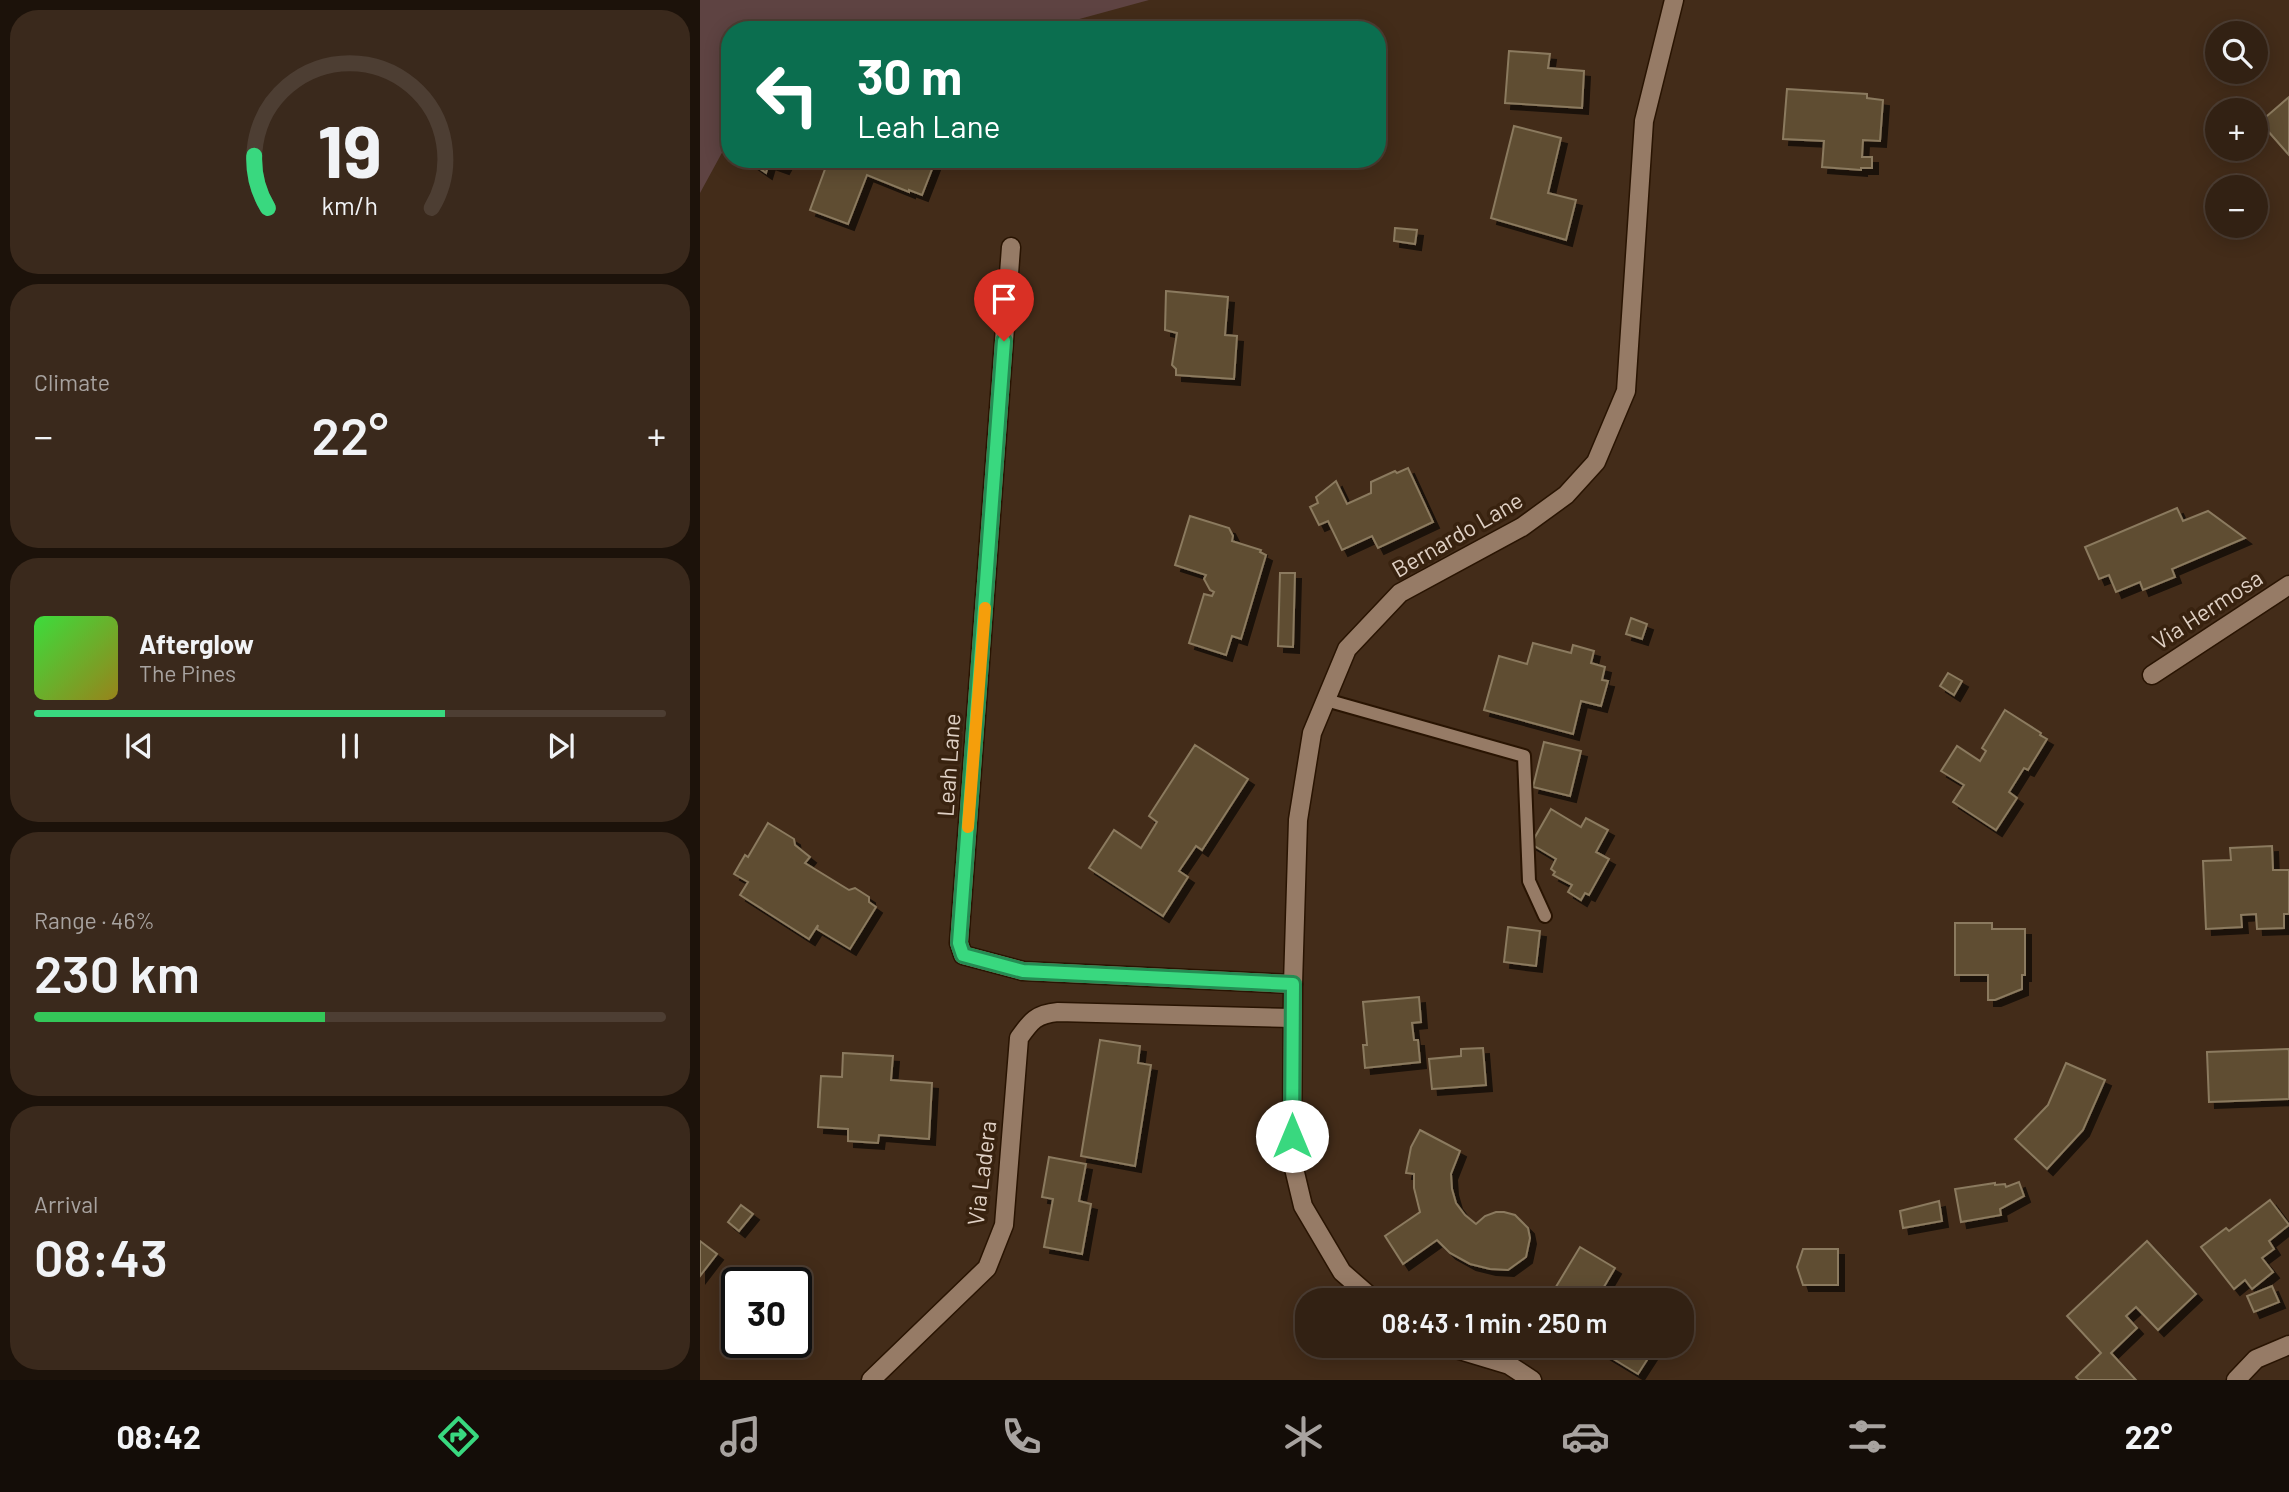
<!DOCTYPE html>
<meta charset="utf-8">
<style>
:root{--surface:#322113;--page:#3a291c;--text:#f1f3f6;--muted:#a8a3a0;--line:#4d3e33;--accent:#39d87f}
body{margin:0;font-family:Barlow,sans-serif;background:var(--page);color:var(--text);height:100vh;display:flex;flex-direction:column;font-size:26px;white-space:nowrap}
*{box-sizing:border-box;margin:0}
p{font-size:23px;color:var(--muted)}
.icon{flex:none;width:38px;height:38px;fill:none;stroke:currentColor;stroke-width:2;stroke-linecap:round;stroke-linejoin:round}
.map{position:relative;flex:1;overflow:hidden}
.panel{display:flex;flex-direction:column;gap:10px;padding:10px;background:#1c120a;width:700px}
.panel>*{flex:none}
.top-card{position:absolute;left:21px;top:21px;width:665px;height:147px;border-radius:28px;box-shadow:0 4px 18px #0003,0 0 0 2px var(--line);background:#0b6e4f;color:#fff;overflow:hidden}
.tools{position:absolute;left:1505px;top:21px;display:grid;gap:14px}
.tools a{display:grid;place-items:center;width:63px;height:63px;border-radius:50%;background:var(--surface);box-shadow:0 4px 18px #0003,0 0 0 2px var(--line);font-size:35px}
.speed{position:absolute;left:21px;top:1267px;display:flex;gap:14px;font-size:35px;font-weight:700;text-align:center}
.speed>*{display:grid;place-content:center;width:91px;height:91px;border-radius:50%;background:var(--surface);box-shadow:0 4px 18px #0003,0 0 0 2px var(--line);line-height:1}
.speed .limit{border:4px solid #111;border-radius:10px;background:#fff;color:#111}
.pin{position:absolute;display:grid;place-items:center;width:60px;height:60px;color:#fff;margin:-72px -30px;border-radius:50% 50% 50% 0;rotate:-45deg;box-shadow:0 0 7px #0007}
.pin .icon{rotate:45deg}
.me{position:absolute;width:77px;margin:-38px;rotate:0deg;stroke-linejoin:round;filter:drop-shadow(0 0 5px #0008)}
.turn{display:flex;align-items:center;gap:24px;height:147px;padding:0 21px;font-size:32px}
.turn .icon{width:91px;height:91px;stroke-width:2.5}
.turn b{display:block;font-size:49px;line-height:60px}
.big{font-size:52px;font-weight:600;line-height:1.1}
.panel .widget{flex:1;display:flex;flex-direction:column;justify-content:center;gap:10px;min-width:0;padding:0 24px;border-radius:28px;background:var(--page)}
.panel .dial{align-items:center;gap:0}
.dial svg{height:182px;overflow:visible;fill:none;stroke:var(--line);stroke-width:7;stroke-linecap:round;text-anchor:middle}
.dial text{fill:var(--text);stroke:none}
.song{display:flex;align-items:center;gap:21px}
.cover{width:84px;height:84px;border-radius:10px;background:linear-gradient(135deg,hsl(120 70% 55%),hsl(50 70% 35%))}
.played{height:7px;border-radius:4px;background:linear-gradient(90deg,var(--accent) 65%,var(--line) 65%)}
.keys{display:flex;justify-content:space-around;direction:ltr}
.heat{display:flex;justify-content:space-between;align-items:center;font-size:38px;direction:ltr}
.charge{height:10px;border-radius:5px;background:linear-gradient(90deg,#34c759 46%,var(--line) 0)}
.trip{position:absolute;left:595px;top:1288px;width:399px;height:70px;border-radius:28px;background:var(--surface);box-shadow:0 4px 18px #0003,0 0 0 2px var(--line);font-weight:600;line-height:70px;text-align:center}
.tab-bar{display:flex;height:112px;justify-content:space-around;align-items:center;background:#140d08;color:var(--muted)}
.tab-bar .icon{width:49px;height:49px}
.tab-bar .active{color:var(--accent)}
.tab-bar b{font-size:32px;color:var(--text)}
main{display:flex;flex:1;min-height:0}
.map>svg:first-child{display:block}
.green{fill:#5e4342}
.building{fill:#5e4e33;stroke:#8b7a5e;stroke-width:2;filter:url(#shadow)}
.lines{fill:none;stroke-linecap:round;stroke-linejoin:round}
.lane-casing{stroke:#291402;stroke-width:16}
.street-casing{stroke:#291402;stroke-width:21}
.lane{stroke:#967b66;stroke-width:12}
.street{stroke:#967b66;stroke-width:18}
.route-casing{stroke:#258c53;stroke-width:18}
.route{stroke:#39d87f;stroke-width:12}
.slow{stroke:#f59e0b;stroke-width:12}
.labels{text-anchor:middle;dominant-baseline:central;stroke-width:7;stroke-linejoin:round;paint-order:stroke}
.street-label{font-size:23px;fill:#dfd0c4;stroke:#38220f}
</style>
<main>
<section class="panel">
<div class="widget dial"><svg viewBox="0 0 100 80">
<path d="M14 69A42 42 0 1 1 86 69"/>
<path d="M14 69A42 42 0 0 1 8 46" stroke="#39d87f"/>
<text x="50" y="56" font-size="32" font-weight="700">19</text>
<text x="50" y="72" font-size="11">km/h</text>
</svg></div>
<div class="widget"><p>Climate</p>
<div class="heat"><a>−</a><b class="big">22°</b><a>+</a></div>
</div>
<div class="widget">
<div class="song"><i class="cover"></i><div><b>Afterglow</b><p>The Pines</p></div></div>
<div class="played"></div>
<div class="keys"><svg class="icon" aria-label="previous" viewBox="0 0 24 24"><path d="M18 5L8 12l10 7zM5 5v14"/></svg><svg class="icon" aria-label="pause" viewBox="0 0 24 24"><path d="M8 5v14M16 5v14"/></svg><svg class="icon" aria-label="next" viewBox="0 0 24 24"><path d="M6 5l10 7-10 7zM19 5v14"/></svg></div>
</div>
<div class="widget"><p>Range · 46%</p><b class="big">230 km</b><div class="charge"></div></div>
<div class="widget"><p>Arrival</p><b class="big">08:43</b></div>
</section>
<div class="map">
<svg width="1589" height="1380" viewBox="0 0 1589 1380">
<defs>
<filter id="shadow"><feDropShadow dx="6" dy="6" stdDeviation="0" flood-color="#0009"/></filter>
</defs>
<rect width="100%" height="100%" fill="#432c19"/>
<path class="green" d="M0,0h449l-110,30h-309v108l-30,55z"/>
<g class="building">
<path d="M809,51l41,3 -2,14 36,3 -2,37 -77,-5z"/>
<path d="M1087,89l80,5v4l16,2 -3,41 -17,-1 -1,17h10v11h-11v2l-39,-3 2,-26 -41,-2z"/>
<path d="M1589,97v58l-29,-33z"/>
<path d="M814,126l47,12 -13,55 28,7 -10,40 -75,-22z"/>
<path d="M46,159h42l-5,9 -14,-5 -3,10z"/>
<path d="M123,159h113l-14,36 -13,-5v2l-42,-17 -19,49 -38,-14 18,-49z"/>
<path d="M695,228l22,2 -2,14 -21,-3z"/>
<path d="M466,291l62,6 -3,38 12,1 -3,43 -58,-4v-6l-4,-4 5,-32 -12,-3z"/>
<path d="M708,468l25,54 -55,26 -6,-12 -30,14 -14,-29 -9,4 -9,-18 8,-4 -2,-6 20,-16 11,23 24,-11v-11l24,-11 2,2z"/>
<path d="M1477,508l6,13 25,-10 37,27 -73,31 3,8 -32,13 -3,-8 -24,10 -7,-17 -10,4 -14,-32z"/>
<path d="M490,516l39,12 4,8 -1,5 29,9 -1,2 6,3 -25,84 -9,-3 -6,19 -37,-12 15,-49 8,2 2,-4 -4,-2 -6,-11 2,-4 -31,-10z"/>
<path d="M580,573h15l-2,74 -15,-1z"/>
<path d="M931,618l16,6 -5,15 -16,-5z"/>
<path d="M833,643l38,10 2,-8 21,6 -3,12 14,4 -3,13 6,1 -7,25 -20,-5 -8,33 -89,-24 15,-54 28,8z"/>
<path d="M1248,673l14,8 -8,14 -14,-9z"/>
<path d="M1305,710l36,23 -1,2 7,4 -19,31 -4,-2 -15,24 8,6 -21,32 -43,-28 11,-17 -23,-14 16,-25 23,15 6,-10 -4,-3z"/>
<path d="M844,742l37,9 -11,45 -37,-9z"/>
<path d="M495,745l53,34 -46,71 -6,-4 -17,25 9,6 -25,39 -74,-48 25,-38 27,18 16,-26 -8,-6z"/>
<path d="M851,809l30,18 5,-9 22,12 -12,22 13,7 -20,36 -4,-2 -4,7 -13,-8 4,-7 -19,-10 2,-3 -4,-3 5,-10 -25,-15z"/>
<path d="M68,823l26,16 1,6 15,12 -5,6 44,27 6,-2 14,9v5l7,5 -26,42 -33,-20 1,-4 -9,14 -69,-44 8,-13 -14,-8 11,-19 3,2z"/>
<path d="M1572,846l1,24h16v44h-5v14l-27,1 -1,-15 -15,1 1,12 -36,2 -3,-68 28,-1 -1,-12z"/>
<path d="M1255,923h37v6h33v46h-3v14l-27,11h-7v-25h-33z"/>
<path d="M808,927l32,4 -4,35 -32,-4z"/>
<path d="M719,997l2,25 -9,1 2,17h4l2,22 -55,6 -2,-23h4l-4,-43z"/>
<path d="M400,1040l40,6 -2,17 13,2 -16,101 -54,-10z"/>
<path d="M783,1048l3,37 -54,4 -3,-30 32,-3v-7z"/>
<path d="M1589,1049v50l-80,3 -2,-50z"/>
<path d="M143,1053l50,3 -2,24 41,3 -3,56 -50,-4 -1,8 -30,-2v-12l-30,-2 3,-51 21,1z"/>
<path d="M1366,1063l39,17 -22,50 -36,39 -32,-30 33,-34z"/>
<path d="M720,1130l40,21 -9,23 1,15 4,14 9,12 11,9 9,-8 11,-4h8l11,3 13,13 2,10 -4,19 -18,13 -18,-1 -20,-5 -20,-11 -13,-13 -34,24 -18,-28 35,-24 -6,-24v-14l-8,-1 5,-26z"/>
<path d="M349,1157l37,7 -7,37 12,3 -9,50 -38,-7 9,-48 -11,-2z"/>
<path d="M1319,1182l5,14 -24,13 1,6 -40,7 -6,-33 40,-6v2l10,-1 1,3z"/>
<path d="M1570,1200l19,25 -20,16 5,8 -12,9 11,14 -21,17 -7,-9 -11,9 -33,-42 25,-19 3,3z"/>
<path d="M1239,1201l3,20 -39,7 -3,-17z"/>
<path d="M41,1205l12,9 -14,17 -11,-9z"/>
<path d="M0,1241l17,13 -17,22z"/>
<path d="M1447,1241l49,53 -38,36 -22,-23 -10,9 11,12 -26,25 25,27h-57l-3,-3 25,-24 -34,-37z"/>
<path d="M880,1247l35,21 -17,29 6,3h-56z"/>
<path d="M1103,1249h35v36h-35l-6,-18z"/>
<path d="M1572,1286l7,16 -25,10 -7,-16z"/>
<path d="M892,1346h64l-18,28z"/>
</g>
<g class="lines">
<defs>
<path id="lane" d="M626,700l198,56 5,125 16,35"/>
<g id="street">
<path d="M311,247l-52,696 4,12 60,16 270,13"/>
<path d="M1452,675l137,-90"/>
<path d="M674,1300l-32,-28 -39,-66 -11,-46 1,-176 5,-164 14,-87 35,-84 53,-56 122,-66 44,-32 30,-33 30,-71 18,-270 30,-121"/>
<path d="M746,1346l63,19 23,15"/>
<path d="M171,1380l116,-112 17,-43 15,-187c12,-17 17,-24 39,-26l234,6"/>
<path d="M1536,1380l20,-21 33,-14"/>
</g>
</defs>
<use href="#lane" class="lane-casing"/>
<use href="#street" class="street-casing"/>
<use href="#lane" class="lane"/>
<use href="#street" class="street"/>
</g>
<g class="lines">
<defs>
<path id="route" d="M304,341l-45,602 4,12 60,16 270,13 -1,152"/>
</defs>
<use href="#route" class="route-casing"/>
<use href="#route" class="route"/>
<path class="slow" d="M268,827l17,-219"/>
</g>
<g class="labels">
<g class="street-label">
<text transform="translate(757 534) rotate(-30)">Bernardo Lane</text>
<text transform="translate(1507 609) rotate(-33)">Via Hermosa</text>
<text transform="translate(248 765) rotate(-86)">Leah Lane</text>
<text transform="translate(281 1173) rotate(-83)">Via Ladera</text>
</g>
</g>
</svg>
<div class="tools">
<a><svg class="icon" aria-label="search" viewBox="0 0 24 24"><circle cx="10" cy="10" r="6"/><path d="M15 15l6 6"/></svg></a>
<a>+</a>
<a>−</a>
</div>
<div class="speed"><div class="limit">30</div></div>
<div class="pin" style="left:304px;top:341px;background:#d93025"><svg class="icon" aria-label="arrive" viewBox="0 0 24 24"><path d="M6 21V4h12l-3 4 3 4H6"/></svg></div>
<svg class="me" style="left:592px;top:1136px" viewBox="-20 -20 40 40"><circle r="19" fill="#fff"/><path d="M0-13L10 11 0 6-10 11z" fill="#39d87f"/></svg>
<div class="trip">08:43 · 1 min · 250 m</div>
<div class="top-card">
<div class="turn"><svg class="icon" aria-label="left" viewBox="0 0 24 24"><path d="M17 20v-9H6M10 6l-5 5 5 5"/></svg><div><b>30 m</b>Leah Lane</div></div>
</div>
</div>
</main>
<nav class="tab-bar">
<b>08:42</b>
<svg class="icon active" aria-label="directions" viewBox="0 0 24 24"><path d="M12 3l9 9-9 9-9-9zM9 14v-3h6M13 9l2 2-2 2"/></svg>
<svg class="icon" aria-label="music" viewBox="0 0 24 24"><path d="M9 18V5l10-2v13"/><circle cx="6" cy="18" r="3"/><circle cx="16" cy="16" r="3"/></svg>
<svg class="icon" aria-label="phone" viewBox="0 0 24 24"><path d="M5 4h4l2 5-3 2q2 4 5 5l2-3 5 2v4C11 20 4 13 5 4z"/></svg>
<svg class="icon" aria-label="climate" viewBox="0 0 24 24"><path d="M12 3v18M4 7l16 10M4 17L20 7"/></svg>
<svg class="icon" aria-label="car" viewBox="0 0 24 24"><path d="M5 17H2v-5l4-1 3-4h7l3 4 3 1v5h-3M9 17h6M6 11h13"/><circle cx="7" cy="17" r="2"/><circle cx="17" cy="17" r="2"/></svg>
<svg class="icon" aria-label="filters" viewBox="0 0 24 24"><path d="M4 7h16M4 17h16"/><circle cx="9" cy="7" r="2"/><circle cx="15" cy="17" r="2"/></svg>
<b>22°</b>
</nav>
